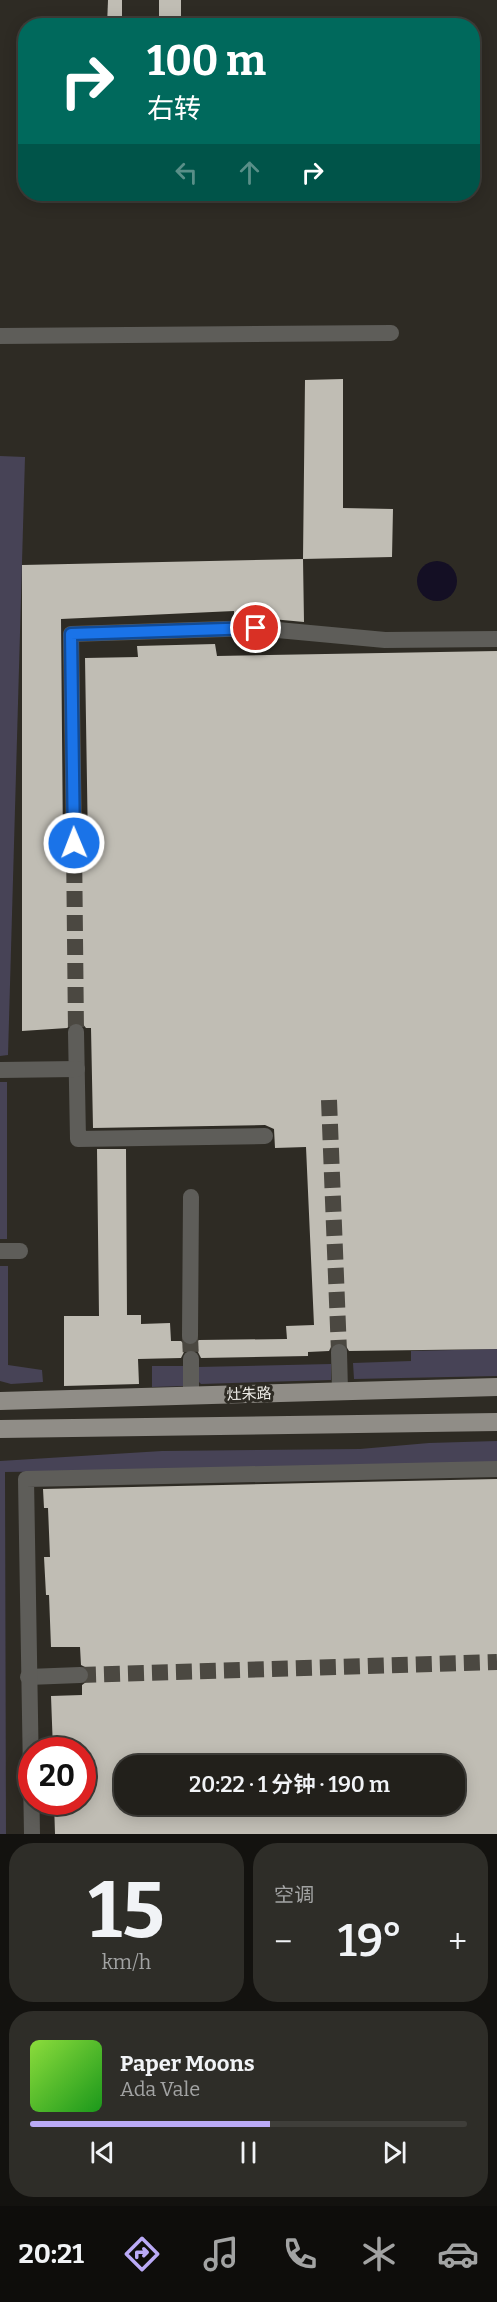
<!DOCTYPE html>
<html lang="zh">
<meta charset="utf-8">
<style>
:root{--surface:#22201b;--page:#2e2d28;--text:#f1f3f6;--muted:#a2a3a3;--line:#3f3e3a;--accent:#baaaf6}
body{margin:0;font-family:Bitter,"Noto Sans SC",serif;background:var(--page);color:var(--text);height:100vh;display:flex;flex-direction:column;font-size:22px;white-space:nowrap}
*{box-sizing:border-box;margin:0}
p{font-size:20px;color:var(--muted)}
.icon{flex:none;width:33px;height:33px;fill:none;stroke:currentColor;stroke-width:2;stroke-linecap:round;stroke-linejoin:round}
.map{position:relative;height:1834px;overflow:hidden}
.side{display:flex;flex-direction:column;gap:9px;padding:9px;background:#13120f;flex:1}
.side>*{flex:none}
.banner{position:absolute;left:18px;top:18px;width:462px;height:183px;border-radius:24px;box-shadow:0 3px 15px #0003,0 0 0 2px var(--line);background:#00695c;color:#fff;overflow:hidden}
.speed{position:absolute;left:18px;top:1737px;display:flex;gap:12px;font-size:30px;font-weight:700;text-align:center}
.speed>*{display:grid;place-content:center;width:78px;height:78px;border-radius:50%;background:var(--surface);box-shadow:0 3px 15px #0003,0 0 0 2px var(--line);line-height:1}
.speed .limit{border:9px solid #d22;background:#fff;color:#111}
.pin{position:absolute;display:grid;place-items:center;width:51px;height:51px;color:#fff;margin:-26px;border:3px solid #fff;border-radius:50%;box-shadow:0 2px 6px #0007}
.me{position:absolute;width:66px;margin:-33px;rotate:359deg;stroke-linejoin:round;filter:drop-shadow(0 0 4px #0008)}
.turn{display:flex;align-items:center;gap:21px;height:126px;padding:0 30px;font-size:27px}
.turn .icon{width:78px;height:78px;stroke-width:2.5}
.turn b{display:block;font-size:42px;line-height:51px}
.lanes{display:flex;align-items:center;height:57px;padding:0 30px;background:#0003;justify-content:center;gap:30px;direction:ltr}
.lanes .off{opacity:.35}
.big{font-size:45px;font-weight:600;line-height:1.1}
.side .card{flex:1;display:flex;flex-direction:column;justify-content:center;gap:9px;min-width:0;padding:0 21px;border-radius:24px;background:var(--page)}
.side .dial{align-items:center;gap:0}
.dial b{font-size:78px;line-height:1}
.song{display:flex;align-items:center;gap:18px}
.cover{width:72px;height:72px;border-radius:9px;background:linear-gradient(135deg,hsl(90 70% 55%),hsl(120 70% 35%))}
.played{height:6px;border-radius:3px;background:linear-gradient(90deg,var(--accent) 55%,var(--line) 55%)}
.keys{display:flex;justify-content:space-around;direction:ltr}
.heat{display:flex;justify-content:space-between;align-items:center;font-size:33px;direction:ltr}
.side .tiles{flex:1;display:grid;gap:9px;grid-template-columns:1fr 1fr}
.card:last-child{grid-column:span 2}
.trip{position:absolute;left:114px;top:1755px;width:351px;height:60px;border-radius:24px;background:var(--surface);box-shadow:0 3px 15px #0003,0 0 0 2px var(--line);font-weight:600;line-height:60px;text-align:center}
.menu{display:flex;height:96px;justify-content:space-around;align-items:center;background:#0e0d0b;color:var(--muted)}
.menu .icon{width:42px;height:42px}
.menu .current{color:var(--accent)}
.menu b{font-size:27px;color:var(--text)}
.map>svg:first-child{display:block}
.green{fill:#474356}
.water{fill:#140f24}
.building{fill:#c0bdb4;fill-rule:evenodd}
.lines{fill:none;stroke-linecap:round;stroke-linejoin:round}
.minor-tunnel{stroke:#4b4841;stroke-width:16;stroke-dasharray:16 8;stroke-linecap:butt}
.minor{stroke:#5e5d59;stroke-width:16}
.major{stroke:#908d87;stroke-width:18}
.route-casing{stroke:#114b97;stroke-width:15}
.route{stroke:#1a73e8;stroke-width:10}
.labels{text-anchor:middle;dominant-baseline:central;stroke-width:6;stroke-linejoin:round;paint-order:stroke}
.street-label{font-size:15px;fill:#eeece7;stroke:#2e2b24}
</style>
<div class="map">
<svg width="497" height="1834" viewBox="0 0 497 1834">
<rect width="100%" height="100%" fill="#2e2b24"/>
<g class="green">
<path d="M0,456l25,1 -17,598 -8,1z"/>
<rect x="0" y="1082" width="7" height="157"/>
<path d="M0,1266h8v99l34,5 1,12 -32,2 -11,-3z"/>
<path d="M497,1349v27l-143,3 -1,-16 58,-2v-10z"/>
<path d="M331,1364v16l-130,4 -4,-4v-13z"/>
<path d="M152,1366h33v20l-33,1z"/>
<path d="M497,1441v24l-492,7 1,362h-6v-373l162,-10 198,-2 69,-6z"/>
</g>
<circle class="water" cx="437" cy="581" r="20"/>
<g class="building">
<path d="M108,0h14v26h-15z"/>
<rect x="159" y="0" width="22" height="26"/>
<path d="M343,379v129l50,1 -1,48 -89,2 2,-179z"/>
<path d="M303,559l1,63 -32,-3v-3h-38v-5l-173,8 2,228 6,5 6,1 5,-1 4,-6h4l-3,-188 53,-1 -1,-11 78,-2 2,12 280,-5v698l-148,2 -5,-8 -6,-1 -5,1 -4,8 -21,1v4l-107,2 -4,-8 -7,-1 -5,1 -4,8 -43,1 1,25 -75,2v-70h35l-2,-167h29l1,166h14v9l29,-1 1,18h10l4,4 5,1 9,-6 88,-1 -1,-13 28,-1 -8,-178 -31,1 -1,-19 -9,-4 -172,3 -2,-100h-5l-4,-5 -7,-1 -8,6 -45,3v-466z"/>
<path d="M497,1479v355h-442l-1,-32h28v-52h-29l-2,-54 31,-1v-10l7,-5 1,-5 -1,-6 -8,-4 -1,-18h-29l-2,-52h-3l-2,-38h6l-2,-49h-4l-1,-19zM124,1766h330v38h-330z"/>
</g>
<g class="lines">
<g class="minor-tunnel">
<path d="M74,843l2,189"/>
<path d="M329,1100l10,252"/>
<path d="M190,1336l1,23"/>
<path d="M80,1675l417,-13"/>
</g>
<g class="minor">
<path d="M0,336l391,-3"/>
<path d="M74,843l-3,-209 185,-6 129,12 112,-1"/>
<path d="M76,1032l2,107 187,-3"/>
<path d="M0,1070l77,-1"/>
<path d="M0,1251h20"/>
<path d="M190,1336l1,-139"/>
<path d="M339,1352l1,39"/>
<path d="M191,1396v-37"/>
<path d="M28,1677l52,-2"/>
<path d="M32,1834l-6,-355 471,-10"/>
</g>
<g class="major">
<path d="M0,1401l497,-14"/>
<path d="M0,1429l497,-7"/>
</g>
</g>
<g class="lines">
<defs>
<path id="route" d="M74,843l-3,-209 185,-6"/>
</defs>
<use href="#route" class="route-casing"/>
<use href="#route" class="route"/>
</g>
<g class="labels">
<g class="street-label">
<text transform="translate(249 1394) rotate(-2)">灶朱路</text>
</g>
</g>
</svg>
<div class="speed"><div class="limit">20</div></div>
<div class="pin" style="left:256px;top:628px;background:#d93025"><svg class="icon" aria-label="arrive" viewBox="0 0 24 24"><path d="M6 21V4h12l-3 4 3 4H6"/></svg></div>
<svg class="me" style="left:74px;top:843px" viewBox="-20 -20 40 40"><circle r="17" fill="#1a73e8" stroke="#fff" stroke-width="3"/><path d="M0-11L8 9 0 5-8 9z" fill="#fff"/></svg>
<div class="trip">20:22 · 1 分钟 · 190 m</div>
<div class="banner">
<div class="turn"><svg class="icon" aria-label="right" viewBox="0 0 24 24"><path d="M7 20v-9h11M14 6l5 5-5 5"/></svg><div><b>100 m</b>右转</div></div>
<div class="lanes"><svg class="icon off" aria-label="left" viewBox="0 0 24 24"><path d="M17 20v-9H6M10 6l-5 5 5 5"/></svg><svg class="icon off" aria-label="ahead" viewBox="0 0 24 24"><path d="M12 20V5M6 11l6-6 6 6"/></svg><svg class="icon" aria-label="right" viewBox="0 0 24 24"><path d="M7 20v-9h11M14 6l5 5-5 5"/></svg></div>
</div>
</div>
<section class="side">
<div class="tiles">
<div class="card dial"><b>15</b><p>km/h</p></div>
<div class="card"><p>空调</p>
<div class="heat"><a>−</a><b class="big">19°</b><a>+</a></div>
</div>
<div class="card">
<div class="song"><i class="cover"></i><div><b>Paper Moons</b><p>Ada Vale</p></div></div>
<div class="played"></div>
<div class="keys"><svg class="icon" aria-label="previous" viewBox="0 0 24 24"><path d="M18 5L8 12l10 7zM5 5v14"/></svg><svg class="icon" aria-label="pause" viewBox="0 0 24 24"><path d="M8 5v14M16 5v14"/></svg><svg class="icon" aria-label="next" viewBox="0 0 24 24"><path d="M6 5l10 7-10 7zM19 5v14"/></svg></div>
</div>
</div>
</section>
<nav class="menu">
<b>20:21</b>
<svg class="icon current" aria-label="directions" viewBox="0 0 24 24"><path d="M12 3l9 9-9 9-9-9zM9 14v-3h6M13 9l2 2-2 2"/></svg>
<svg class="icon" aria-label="music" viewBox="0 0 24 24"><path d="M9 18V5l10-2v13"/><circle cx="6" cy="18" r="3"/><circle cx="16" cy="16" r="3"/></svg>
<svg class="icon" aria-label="phone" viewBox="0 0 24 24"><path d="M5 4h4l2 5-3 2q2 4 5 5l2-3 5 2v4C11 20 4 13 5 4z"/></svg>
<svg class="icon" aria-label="climate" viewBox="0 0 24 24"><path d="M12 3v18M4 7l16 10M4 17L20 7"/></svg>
<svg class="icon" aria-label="car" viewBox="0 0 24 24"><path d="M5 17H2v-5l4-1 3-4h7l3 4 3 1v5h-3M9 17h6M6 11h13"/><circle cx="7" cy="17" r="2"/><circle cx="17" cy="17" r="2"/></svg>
</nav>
